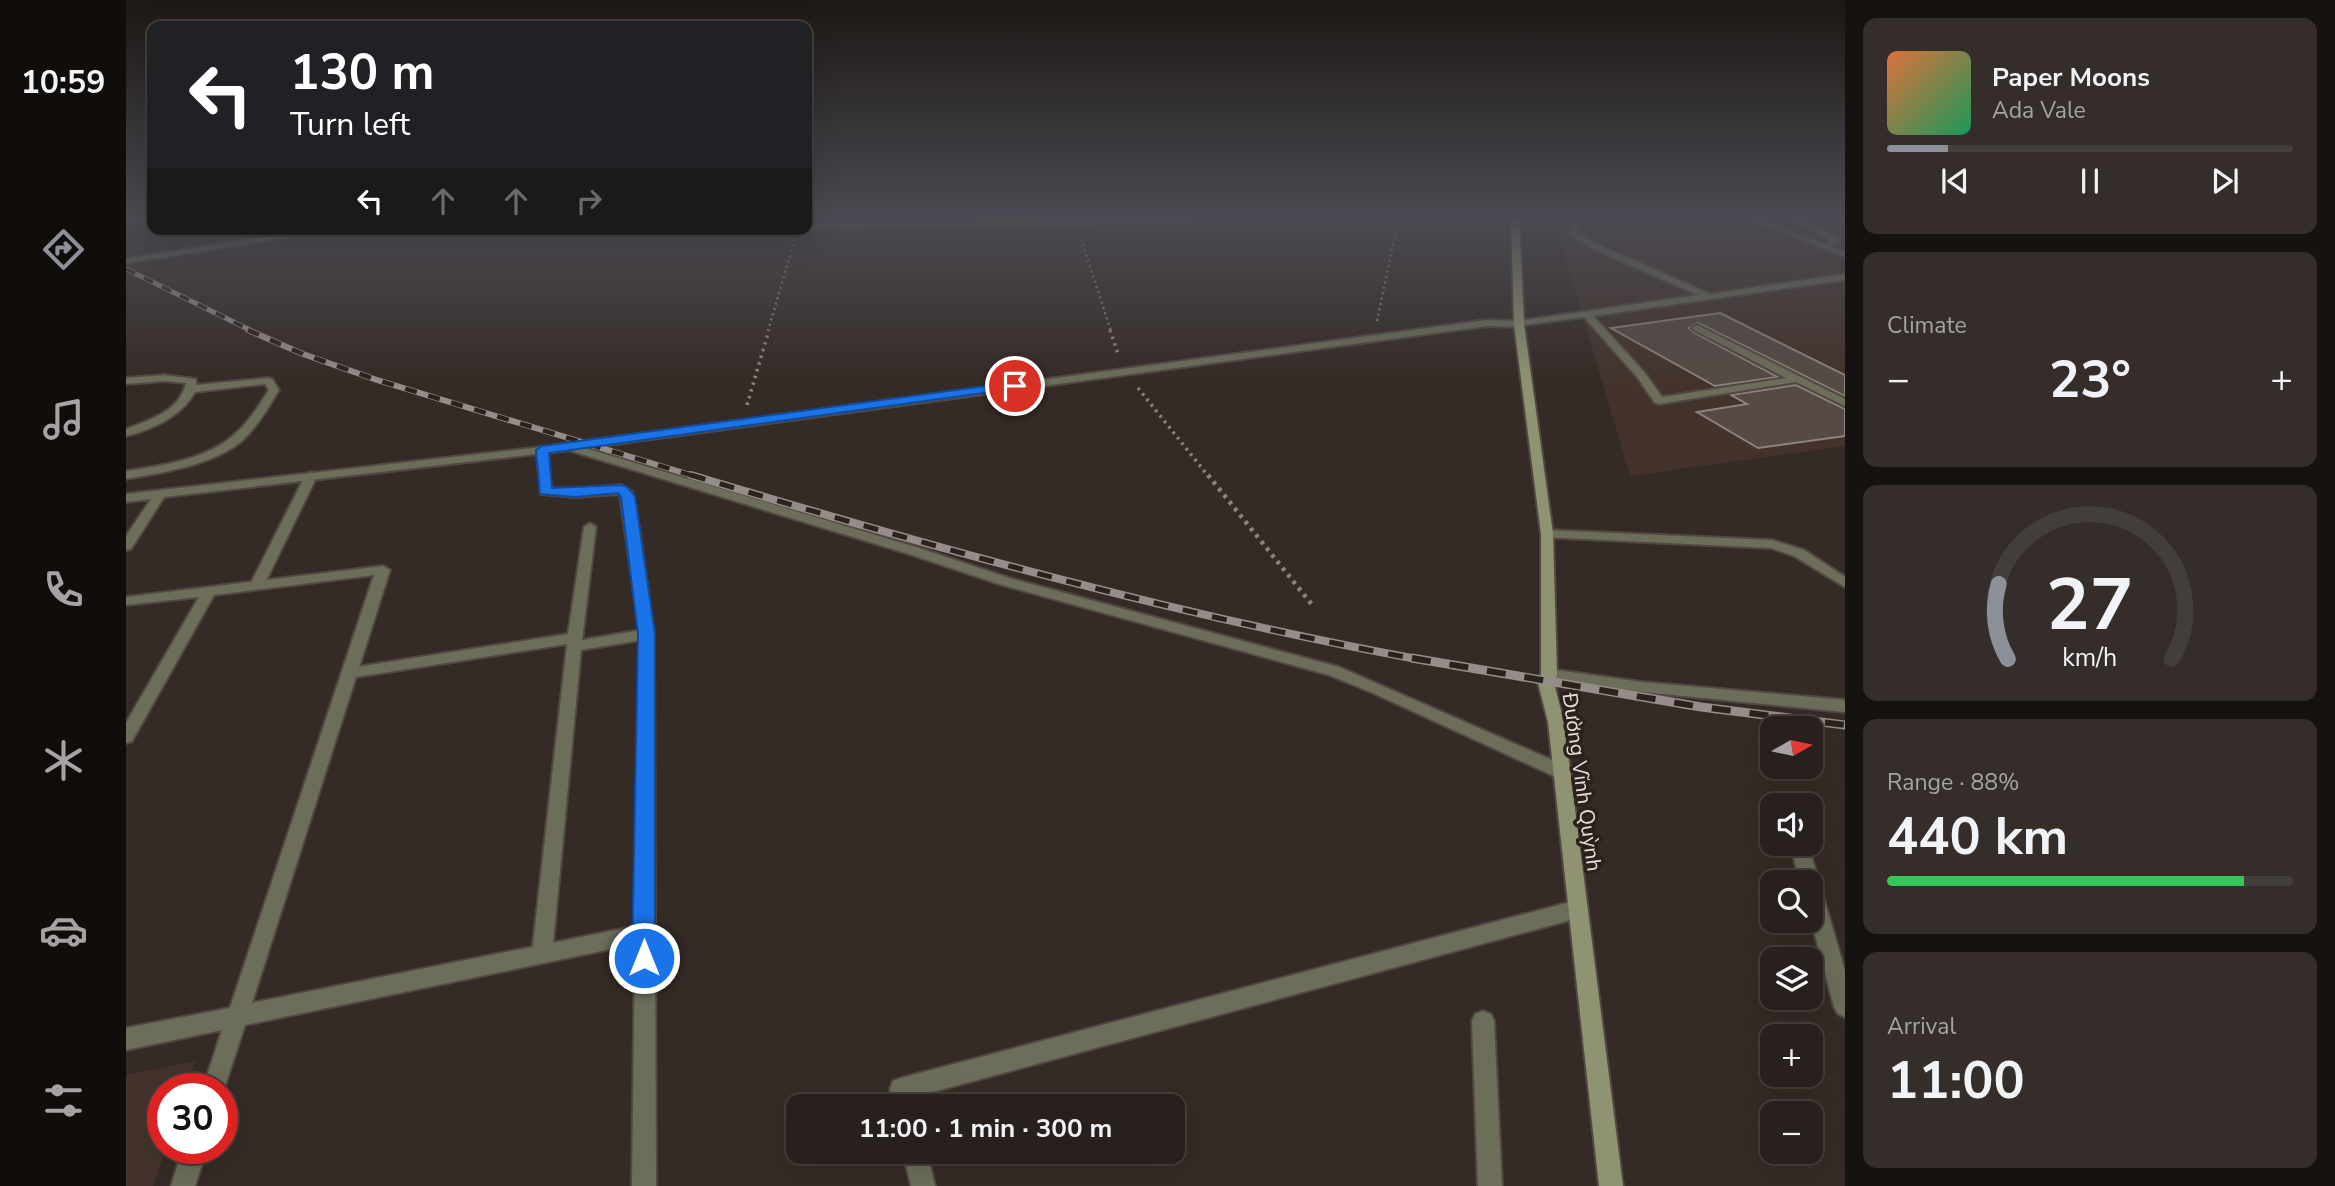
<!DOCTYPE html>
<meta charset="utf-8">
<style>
:root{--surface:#28201c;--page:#342d29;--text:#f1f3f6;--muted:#a5a3a3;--line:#443e3b;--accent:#8c9099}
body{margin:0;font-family:"Nunito Sans",sans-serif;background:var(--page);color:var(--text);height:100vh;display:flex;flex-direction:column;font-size:26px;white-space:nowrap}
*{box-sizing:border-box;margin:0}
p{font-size:23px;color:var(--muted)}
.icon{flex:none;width:38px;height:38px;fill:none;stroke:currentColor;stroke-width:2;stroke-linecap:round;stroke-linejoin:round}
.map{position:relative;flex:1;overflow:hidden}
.sheet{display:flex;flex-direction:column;gap:18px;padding:18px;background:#16120f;width:490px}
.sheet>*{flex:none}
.guide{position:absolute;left:21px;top:21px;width:665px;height:214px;border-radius:14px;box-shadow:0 7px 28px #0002,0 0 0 2px var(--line);background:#202124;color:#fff;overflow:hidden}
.needle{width:46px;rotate:81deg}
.controls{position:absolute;left:1634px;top:716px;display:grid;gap:14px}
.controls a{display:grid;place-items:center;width:63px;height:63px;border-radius:14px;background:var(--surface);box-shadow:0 7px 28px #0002,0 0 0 2px var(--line);font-size:35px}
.speed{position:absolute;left:21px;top:1073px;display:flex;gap:14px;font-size:35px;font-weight:700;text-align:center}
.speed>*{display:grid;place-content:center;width:91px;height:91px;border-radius:50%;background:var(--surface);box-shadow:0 7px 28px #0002,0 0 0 2px var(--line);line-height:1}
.speed .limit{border:10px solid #d22;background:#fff;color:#111}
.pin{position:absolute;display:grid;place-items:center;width:60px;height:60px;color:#fff;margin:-30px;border:4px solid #fff;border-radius:50%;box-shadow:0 2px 7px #0007}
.me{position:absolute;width:77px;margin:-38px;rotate:0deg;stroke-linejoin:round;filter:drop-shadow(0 0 5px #0008)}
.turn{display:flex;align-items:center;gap:24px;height:147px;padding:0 28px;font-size:32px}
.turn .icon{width:91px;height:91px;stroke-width:2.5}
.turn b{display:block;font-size:49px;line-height:60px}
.lanes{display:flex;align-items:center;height:66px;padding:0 28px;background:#0003;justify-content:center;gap:35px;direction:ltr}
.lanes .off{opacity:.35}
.big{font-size:52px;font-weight:700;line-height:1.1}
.sheet .widget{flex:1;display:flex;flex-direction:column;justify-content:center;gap:10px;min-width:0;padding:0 24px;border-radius:14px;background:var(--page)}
.sheet .dial{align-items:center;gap:0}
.dial svg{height:182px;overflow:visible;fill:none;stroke:var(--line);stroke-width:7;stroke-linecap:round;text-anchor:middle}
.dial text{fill:var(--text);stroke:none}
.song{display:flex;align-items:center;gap:21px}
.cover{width:84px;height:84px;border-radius:10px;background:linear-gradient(135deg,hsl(20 70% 55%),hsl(150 70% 35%))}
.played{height:7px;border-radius:4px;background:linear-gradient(90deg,var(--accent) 15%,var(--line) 15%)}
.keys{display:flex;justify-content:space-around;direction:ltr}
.heat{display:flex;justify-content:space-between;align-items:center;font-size:38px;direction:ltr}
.charge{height:10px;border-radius:5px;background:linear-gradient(90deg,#34c759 88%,var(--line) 0)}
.trip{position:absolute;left:660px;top:1094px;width:399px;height:70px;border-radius:14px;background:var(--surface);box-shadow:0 7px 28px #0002,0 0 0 2px var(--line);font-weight:700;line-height:70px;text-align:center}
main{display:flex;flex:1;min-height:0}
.menu{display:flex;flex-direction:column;width:126px;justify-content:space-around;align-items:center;background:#100d0b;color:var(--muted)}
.menu .icon{width:49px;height:49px}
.menu .current{color:var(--accent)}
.menu b{font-size:32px;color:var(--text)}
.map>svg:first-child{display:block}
.built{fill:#43332c}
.building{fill:#554a45;stroke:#8e827c;stroke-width:2}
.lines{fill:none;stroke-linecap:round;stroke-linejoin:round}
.lane-casing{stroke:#514843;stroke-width:4}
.street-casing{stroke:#514843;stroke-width:4}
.secondary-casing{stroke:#514843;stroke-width:4}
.path-far2{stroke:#8c8480;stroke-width:2.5;stroke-dasharray:2 3.5;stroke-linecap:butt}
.path-far1{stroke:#8c8480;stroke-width:3.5;stroke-dasharray:2.5 4.5;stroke-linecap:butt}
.path{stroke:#8c8480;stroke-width:4.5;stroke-dasharray:3.5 5;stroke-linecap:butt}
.lane{fill:#6c6e5a;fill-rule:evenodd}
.street{fill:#6c6e5a;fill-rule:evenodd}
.secondary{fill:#8f9372;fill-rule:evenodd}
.rail-far3-casing{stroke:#958d8a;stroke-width:5}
.rail-far2-casing{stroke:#958d8a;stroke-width:6}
.rail-far1-casing{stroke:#958d8a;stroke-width:8}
.rail-casing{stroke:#958d8a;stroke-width:9}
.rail-far3{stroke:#2b211d;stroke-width:3.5;stroke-dasharray:10;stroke-linecap:butt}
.rail-far2{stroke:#2b211d;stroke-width:4.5;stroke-dasharray:12;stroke-linecap:butt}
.rail-far1{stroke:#2b211d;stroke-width:5;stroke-dasharray:15;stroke-linecap:butt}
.rail{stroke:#2b211d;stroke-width:6;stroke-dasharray:19;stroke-linecap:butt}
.route{fill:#1a73e8;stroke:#114b97;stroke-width:2}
.labels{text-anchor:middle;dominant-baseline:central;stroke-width:7;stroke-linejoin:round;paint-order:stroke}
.street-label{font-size:21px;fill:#e4dedb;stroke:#2b211d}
</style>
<main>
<nav class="menu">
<b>10:59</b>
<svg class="icon current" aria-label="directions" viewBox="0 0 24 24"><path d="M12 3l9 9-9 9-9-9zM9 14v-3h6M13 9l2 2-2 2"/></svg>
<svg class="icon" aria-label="music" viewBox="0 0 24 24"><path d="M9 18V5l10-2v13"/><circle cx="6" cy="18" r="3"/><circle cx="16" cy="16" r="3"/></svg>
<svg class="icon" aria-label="phone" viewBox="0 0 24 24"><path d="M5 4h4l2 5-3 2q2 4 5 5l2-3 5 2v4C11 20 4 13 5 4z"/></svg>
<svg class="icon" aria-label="climate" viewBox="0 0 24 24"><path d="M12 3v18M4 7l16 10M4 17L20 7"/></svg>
<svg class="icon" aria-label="car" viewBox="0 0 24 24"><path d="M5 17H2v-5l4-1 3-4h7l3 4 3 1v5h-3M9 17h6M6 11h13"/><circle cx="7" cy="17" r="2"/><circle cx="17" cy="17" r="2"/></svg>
<svg class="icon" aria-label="filters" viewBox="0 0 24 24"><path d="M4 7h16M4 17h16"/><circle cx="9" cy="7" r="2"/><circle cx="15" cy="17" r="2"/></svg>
</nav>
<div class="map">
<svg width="1719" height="1186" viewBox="0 0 1719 1186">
<rect width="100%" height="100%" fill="#352b26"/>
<g class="built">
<path d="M1427,216h292v230l-215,30z"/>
<path d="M69,1061l-9,27h-23v60h3l-13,38h-27v-111z"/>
</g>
<g class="building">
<path d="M1594,313l125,62v21l-147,-73 -9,5 4,4 85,45 -63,9 -104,-58z"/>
<path d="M1670,385l49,24v27l-87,12 -61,-36 50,-8 -16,-9z"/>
</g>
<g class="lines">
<defs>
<g id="lane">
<path d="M1137,216h112l-4,2 -564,11v-4z"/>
<path d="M1449,216l7,1 -6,15 19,11 115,51 135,-20v6l-252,36 52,57 17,24 124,-19 -92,-48 -2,-2 5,-3 148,74v7l-49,-24 -137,22 -4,-1 -18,-26 -53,-60 -68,9 -2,-2 5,-3 179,-26 -109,-48 -20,-12z"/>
<path d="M1615,216h10l73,28 6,-3 -12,-8 -40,-17c21,-1 44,12 61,23v4l-8,4 14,5v5z"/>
<path d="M342,229h186l-4,2 -353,5 -171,27v-4l171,-27z"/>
<path d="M38,375l32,4v6l72,-7 4,1 7,11c-10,17 -21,35 -35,49 -27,25 -82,34 -118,40v-8c35,-5 82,-12 109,-37 14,-12 24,-29 34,-44l-4,-6 -70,8c-14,25 -42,37 -69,44v-7c24,-9 54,-18 60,-46l-22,-2 -38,3v-6z"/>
<path d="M185,472l6,4 -53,109 -7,4 -5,-1 -2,-3 55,-109z"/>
<path d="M464,523l6,4 -14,113 65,-11 7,5 -7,5 -66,11 -29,304 -3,7 -7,2 -7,-2 -3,-7 35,-310 -217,34 -5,-1 -3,-4 3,-4 5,-1 218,-34 16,-107z"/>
<path d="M1664,844h18l37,127v46l-7,-3 -4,-7 -23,-87v-38h-11z"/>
<path d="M1357,1011l8,3 3,7 8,165h-24l-6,-165 3,-7z"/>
</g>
<g id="street">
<path d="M1361,320l32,1 5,3 -5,3 -32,-1 -902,122 334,100 90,30 330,89 229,100 3,5 -3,5 -6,2 -6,-2 -183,-84 -44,-18 -330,-91 -90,-30 -341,-104 -20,3 3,35 24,1 46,-4 11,7 4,16 18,126 2,552h-24l3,-242 -390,81 -23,70v-7h-19l19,-58 -96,20v-22l104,-20 144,-433 -160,20 -82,146 -6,2v-20l73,-126 -73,8v-8l257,-31 7,4 -138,433 384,-77 4,-292 -20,-140 -45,3 -34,-3 -4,-40 -373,43 -33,52 -5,1v-14l25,-37 -25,3v-8l416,-47z"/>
<path d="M1421,530l225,10 32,10 41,27v10l-51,-31 -23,-8 -229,-11 -1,-3 1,-3z"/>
<path d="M1423,669l93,13 203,18v12l-203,-20 -98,-14 -3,-4 3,-4z"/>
<path d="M1452,900l7,3 3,6 -3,6 -7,3 -664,179 2,9h-22l-4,-17 3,-8 8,-3z"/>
<path d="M57,1148h24l-12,38h-24z"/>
<path d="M777,1152h24l8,34h-24z"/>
</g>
<path id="secondary" d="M1385,216h8l5,108 29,210 4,140 -3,9 10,39 59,464h-24l-51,-464 -10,-39 3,-9v-140l-27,-210z"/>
</defs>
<use href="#lane" class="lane-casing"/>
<use href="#street" class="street-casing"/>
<use href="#secondary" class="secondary-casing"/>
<g class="path-far2">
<path d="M955,239l30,92"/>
<path d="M1251,321l22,-105"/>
<path d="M642,331l27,-93"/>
</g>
<g class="path-far1">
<path d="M984,330l8,24"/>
<path d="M1012,388l71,89"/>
<path d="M621,405l22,-75"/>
</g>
<path class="path" d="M1082,475l105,131"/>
<use href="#lane" class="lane"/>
<use href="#street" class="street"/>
<use href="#secondary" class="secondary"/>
<defs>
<path id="rail-far3" d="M0,269l126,62"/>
<path id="rail-far2" d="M122,330l55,24 74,26 320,97"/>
<path id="rail-far1" d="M565,475c240,72 484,140 731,185"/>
<path id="rail" d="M1286,658l289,49 144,18"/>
</defs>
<use href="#rail-far3" class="rail-far3-casing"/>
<use href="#rail-far2" class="rail-far2-casing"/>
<use href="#rail-far1" class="rail-far1-casing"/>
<use href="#rail" class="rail-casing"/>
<use href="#rail-far3" class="rail-far3"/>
<use href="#rail-far2" class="rail-far2"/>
<use href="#rail-far1" class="rail-far1"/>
<use href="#rail" class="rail"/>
</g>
<linearGradient id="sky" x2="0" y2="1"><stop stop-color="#1d1815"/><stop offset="0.57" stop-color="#4b4a52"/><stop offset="1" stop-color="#4b4a52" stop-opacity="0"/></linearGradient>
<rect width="1719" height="382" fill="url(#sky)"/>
<path class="route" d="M889,382l4,1v5l-470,65 3,35 69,-3 5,1 9,10 20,138v324l-3,8 -8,3 -8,-3 -4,-8 6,-324 -17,-137 -3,-4 -43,4 -35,-3 -4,-44 6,-4z"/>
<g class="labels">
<g class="street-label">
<text transform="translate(1456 782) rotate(82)">Đường Vĩnh Quỳnh</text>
</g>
</g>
</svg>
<div class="controls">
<a><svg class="needle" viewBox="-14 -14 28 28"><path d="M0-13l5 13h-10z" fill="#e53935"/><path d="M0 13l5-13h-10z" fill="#a5a3a3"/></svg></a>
<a><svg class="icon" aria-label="sound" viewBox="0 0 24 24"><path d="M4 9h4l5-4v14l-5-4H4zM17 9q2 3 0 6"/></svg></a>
<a><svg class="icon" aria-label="search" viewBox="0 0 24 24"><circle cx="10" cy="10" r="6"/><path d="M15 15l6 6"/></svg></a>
<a><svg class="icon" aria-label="layers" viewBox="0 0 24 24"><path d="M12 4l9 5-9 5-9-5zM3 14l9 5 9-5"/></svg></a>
<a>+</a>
<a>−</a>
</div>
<div class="speed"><div class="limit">30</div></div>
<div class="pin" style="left:889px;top:386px;background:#d93025"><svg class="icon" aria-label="arrive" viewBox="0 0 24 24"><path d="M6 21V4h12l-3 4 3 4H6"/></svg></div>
<svg class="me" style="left:518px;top:958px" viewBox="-20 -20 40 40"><circle r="17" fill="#1a73e8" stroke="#fff" stroke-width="3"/><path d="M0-11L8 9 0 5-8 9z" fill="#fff"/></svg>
<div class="trip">11:00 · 1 min · 300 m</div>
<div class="guide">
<div class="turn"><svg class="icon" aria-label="left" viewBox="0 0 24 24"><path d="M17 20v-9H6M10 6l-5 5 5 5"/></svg><div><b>130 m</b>Turn left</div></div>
<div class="lanes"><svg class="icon" aria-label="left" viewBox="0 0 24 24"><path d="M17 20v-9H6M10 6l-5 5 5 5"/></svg><svg class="icon off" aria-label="ahead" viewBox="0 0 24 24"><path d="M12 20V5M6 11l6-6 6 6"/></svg><svg class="icon off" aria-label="ahead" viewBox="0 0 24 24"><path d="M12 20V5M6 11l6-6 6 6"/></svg><svg class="icon off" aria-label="right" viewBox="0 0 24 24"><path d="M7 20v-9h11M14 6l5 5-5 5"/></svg></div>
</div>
</div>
<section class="sheet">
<div class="widget">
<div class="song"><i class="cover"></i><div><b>Paper Moons</b><p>Ada Vale</p></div></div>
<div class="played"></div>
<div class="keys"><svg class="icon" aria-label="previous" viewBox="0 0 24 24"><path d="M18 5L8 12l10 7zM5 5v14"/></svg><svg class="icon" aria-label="pause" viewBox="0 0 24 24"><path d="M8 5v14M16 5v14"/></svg><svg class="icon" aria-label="next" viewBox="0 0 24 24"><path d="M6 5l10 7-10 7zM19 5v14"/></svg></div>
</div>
<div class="widget"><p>Climate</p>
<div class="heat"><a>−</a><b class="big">23°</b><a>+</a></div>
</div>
<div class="widget dial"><svg viewBox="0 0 100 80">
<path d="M14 69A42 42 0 1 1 86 69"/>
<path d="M14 69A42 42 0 0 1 10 36" stroke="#8c9099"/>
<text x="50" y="56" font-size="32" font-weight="700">27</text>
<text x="50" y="72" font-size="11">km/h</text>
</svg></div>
<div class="widget"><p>Range · 88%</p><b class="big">440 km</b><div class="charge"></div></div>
<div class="widget"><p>Arrival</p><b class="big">11:00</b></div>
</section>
</main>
